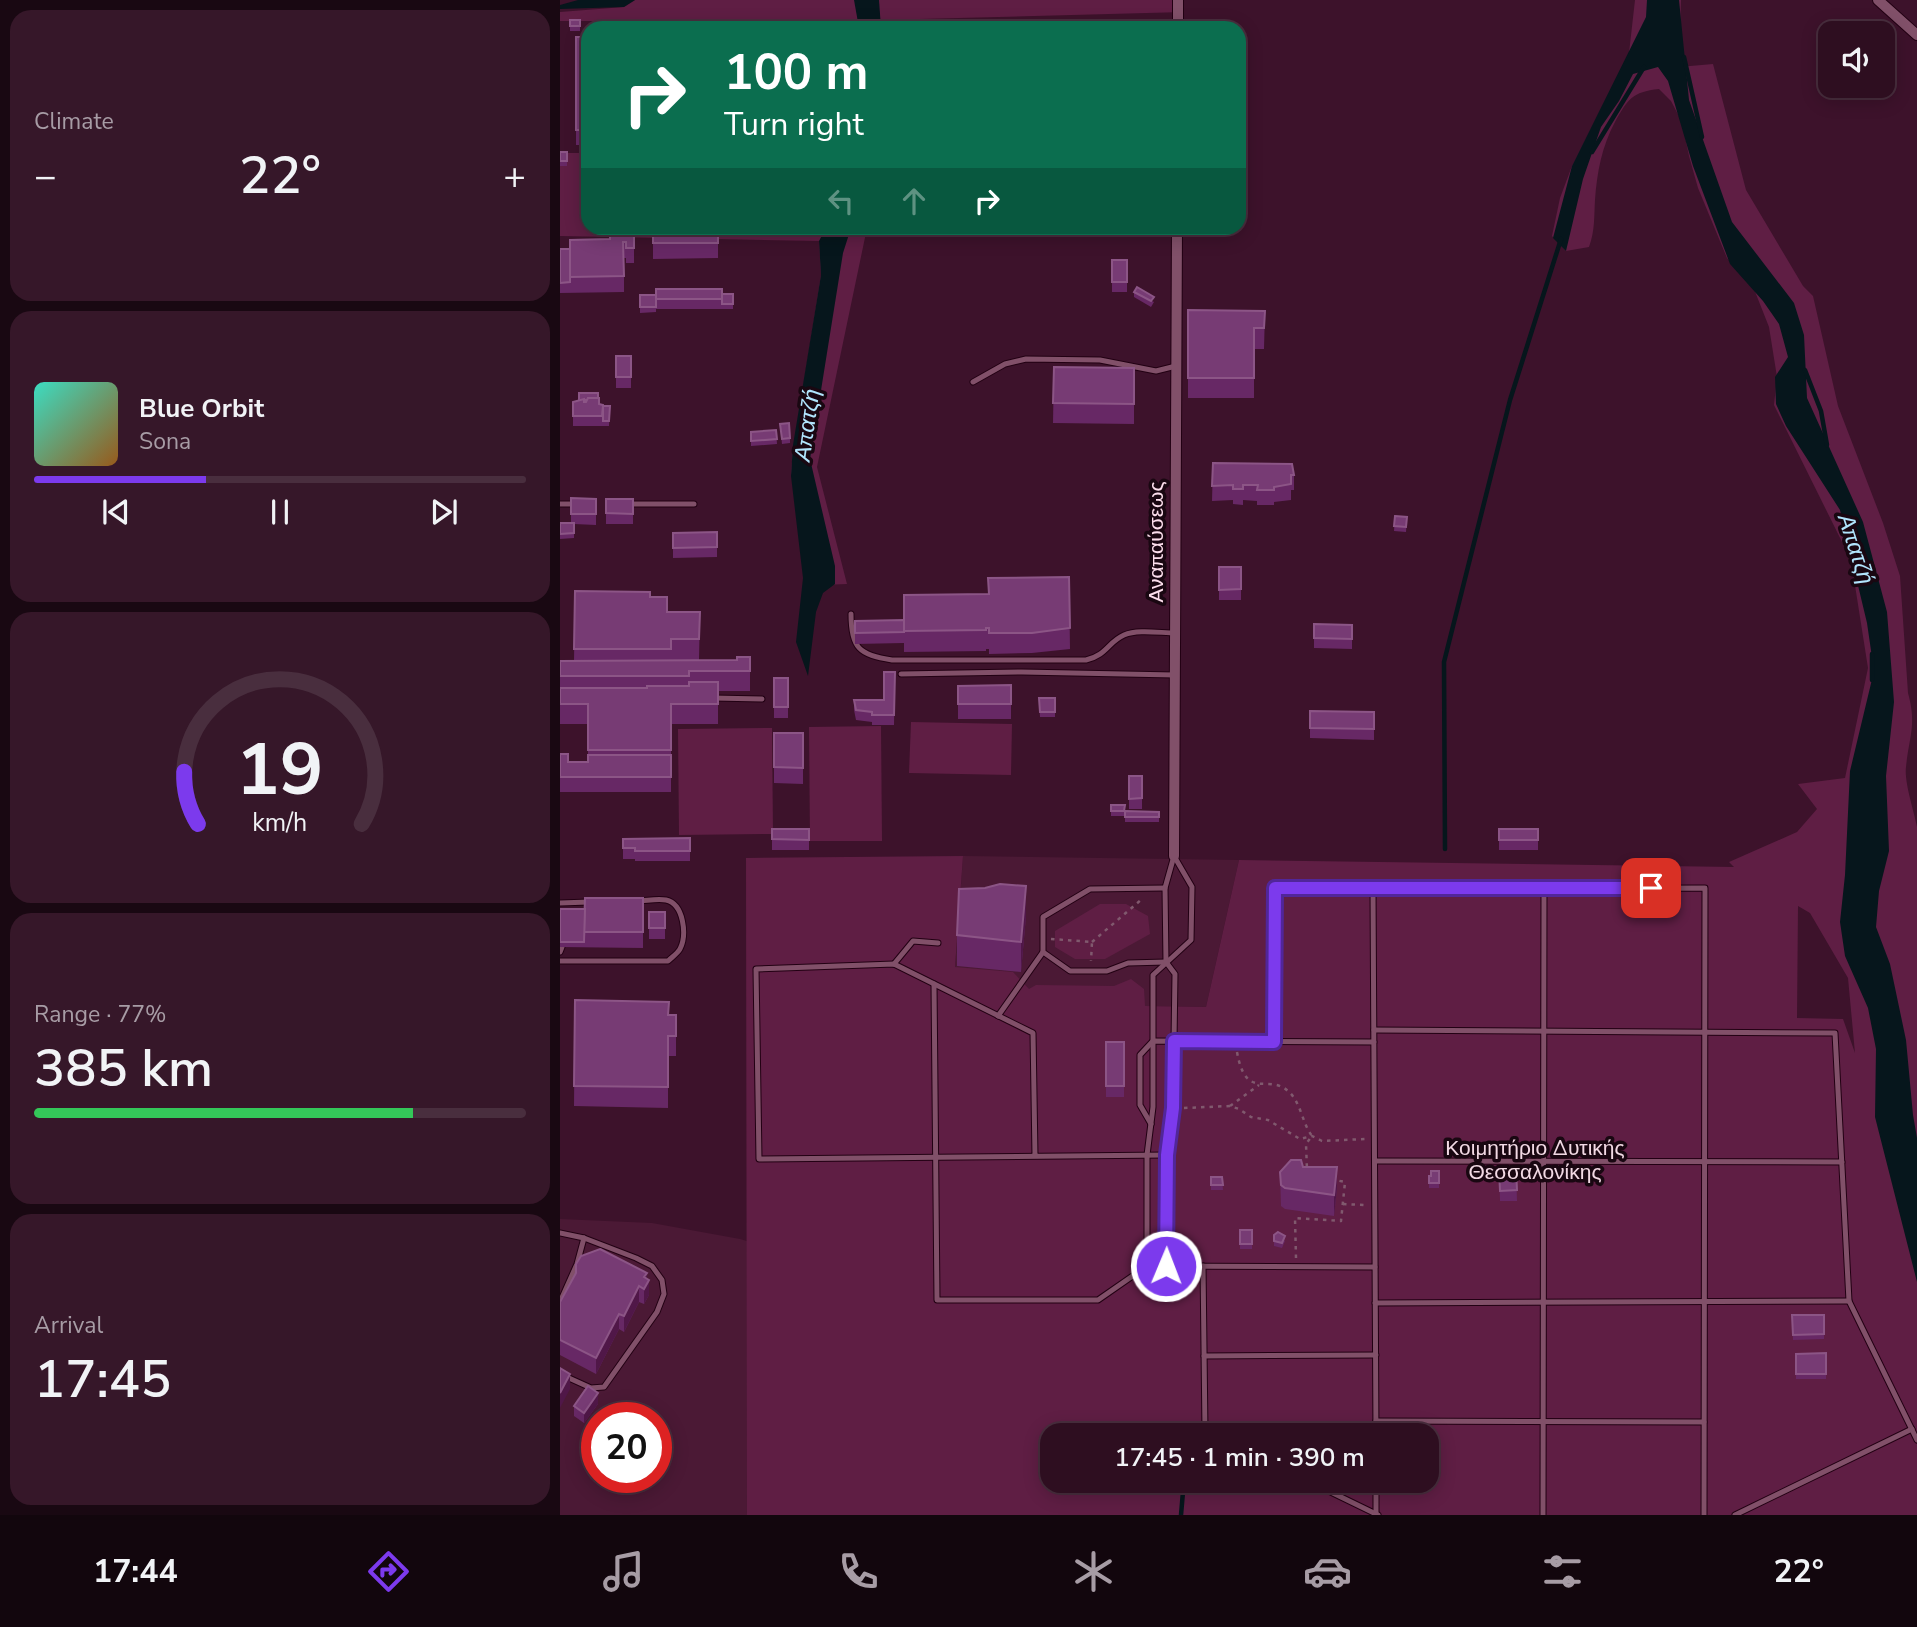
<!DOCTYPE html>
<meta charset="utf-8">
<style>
:root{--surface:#2e0e20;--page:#361729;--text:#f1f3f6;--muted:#a79ca5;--line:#492e3e;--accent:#7c3aed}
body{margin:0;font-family:"Nunito Sans",sans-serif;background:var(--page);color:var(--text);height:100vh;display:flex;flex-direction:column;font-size:26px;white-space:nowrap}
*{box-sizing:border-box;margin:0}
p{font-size:23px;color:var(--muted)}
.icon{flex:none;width:38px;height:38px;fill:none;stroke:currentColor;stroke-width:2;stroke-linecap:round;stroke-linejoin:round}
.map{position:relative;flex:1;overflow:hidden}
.panel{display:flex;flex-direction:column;gap:10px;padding:10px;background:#190812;width:560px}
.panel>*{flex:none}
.banner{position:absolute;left:21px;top:21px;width:665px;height:214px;border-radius:21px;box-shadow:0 4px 18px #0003,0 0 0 2px var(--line);background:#0b6e4f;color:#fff;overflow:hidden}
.fabs{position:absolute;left:1258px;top:21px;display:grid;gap:14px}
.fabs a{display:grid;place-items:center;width:77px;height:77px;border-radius:14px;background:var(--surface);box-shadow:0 4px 18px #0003,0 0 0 2px var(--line);font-size:35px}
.speed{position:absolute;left:21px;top:1402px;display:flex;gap:14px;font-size:35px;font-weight:700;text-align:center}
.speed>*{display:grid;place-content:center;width:91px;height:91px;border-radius:50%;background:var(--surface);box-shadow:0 4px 18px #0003,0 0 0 2px var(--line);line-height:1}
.speed .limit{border:10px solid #d22;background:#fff;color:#111}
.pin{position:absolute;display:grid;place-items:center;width:60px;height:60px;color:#fff;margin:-30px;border-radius:14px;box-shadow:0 4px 10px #0006}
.me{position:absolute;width:77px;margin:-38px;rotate:1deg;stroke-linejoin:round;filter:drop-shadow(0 0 5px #0008)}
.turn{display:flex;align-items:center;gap:24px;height:147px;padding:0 28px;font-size:32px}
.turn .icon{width:91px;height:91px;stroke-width:2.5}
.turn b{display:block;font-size:49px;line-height:60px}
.lanes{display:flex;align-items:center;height:66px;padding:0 28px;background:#0003;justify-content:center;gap:35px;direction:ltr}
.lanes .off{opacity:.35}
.big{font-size:52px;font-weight:600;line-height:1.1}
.panel .card{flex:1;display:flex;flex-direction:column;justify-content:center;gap:10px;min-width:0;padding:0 24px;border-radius:21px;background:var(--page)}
.panel .dial{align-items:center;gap:0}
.dial svg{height:182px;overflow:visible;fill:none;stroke:var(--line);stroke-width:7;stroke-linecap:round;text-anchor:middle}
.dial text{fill:var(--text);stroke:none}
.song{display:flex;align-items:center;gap:21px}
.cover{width:84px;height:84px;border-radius:10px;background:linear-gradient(135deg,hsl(170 70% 55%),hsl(30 70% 35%))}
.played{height:7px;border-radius:4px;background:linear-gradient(90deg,var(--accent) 35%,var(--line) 35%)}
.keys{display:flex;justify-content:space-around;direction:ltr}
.heat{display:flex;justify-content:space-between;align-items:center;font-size:38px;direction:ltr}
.charge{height:10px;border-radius:5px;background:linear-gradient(90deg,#34c759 77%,var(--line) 0)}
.trip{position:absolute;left:480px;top:1423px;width:399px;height:70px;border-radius:21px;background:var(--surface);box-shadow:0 4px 18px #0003,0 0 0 2px var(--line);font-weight:600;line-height:70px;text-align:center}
.tabs{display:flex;height:112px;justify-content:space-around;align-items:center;background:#12060d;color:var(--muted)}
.tabs .icon{width:49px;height:49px}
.tabs .current{color:var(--accent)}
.tabs b{font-size:32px;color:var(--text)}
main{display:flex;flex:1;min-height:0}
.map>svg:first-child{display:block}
.built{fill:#4b1935;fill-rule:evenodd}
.green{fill:#5f1e44;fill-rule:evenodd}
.water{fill:#06161c}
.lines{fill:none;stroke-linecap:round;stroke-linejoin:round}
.stream{stroke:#06161c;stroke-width:4.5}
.lane-casing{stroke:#220013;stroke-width:7}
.street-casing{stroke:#220013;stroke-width:12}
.path{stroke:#80596e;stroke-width:2.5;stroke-dasharray:3.5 5;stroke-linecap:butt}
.lane{stroke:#815069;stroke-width:5}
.street{stroke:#815069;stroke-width:10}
.wall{fill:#672865}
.shaded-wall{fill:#501748}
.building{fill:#773b74;stroke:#8c5586;stroke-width:2}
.route-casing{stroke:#51269a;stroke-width:18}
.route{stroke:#7c3aed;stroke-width:12}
.labels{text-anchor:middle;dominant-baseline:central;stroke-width:7;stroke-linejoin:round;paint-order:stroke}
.street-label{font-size:21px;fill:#fcdeec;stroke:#190711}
.park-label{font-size:21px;fill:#f2d9e4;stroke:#190711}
.water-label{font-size:23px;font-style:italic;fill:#b1e5fd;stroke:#190711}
</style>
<main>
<section class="panel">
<div class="card"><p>Climate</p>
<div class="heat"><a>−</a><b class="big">22°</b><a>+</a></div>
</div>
<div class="card">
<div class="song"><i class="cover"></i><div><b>Blue Orbit</b><p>Sona</p></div></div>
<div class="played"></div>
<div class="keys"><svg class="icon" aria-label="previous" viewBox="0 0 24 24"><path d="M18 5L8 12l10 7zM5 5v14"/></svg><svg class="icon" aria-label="pause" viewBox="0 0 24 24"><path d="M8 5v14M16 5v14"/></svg><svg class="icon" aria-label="next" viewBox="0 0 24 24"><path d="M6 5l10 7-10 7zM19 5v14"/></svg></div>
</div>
<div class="card dial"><svg viewBox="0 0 100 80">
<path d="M14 69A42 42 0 1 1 86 69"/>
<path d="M14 69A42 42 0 0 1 8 46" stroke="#7c3aed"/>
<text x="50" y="56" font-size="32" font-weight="700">19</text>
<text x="50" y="72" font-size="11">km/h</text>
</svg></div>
<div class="card"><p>Range · 77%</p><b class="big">385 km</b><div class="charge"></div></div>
<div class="card"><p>Arrival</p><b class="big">17:45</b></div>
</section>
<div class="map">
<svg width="1357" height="1515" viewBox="0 0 1357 1515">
<rect width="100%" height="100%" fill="#3d122b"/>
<g class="built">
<path d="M403,856l276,4 -33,147 -164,-2 -87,-38z"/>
<path d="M0,1219l92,4 88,16 131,39 181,157v45l293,35h-785zM37,1418h59v59h-59z"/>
</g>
<g class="green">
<path d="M75,0h549v12l-303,8v8h-224l-67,-7h-30v-9l64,-5z"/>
<path d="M1075,0h46l-2,67 34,-3 33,126 57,96 10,10 25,110 45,117 17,53 8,117c9,32 1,43 -2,74 -2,15 8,44 11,60v688h-1170l-1,-657 217,-2 -8,111 58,5 16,17 7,-4 78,1 17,-7 13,10 1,17 61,1 33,-147 495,7 -5,-5 68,-30 20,-23 -19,-25 47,-6 23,-110 -17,-108 -77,-155 3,-28 -8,-50 -15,-38 -27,-31 -29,-70 -9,-32 -7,-34 -11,-21 -12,-12c-27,3 -31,10 -44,33 -13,24 -18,50 -20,78 -1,17 0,31 -6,47l-23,4 -14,-15 8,-38 12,-32 57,-113zM1238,906l12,7 38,65 7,75 -12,-34 -46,-1zM492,1435h374v45h-374z"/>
<path d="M0,153h28v75h279l-50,239 30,117 -25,1 -31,-112 2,-23 28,-175 -2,-34 -259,-5z"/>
<path d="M351,722l101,2 -1,51 -102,-2z"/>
<path d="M321,726l1,115h-72l-1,-114z"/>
<path d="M212,728l1,106 -94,1 -1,-106z"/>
<path d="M540,904h26l22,12 2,18 -45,25h-30l-20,-12v-16z"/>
</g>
<g class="water">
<path d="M18,0h57l-11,7 -64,2v-4z"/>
<path d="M294,0h25l2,28h-22z"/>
<path d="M1087,0h32l10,100 43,122 62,81 10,32 3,63 56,124 24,90 7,90 -8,74 3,75 -10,40 -3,36 14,37 16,76 7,75 4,23v144l-42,-165 1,-68 -8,-41 -23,-52 -5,-34 5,-47 5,-104 24,-100 -7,-48 -27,-113 -54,-84 -10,-22 -1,-27 13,-20 -9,-33 -16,-23 -33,-37 -37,-98 -25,-85 -10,-14 -25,7 -14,27 -18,26 -18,52 -17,72 -13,-13 19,-72 74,-149z"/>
<path d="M266,228h25l-8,25 -33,206 25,107v18l-12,9 -7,19 -8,64 -12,-34 7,-64 -12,-102 2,-31 28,-170 -2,-34z"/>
</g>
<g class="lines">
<g class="stream">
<path d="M1124,57l18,80"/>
<path d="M1032,152l52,-85"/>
<path d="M1245,370l16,41 6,34"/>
<path d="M1312,654v26"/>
<path d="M885,849l-1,-187 66,-262 51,-161"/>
<path d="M621,1515l3,-35"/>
</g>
<defs>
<g id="lane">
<path d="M413,382l32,-18 21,-5 74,1 56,11 20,-5"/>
<path d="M0,504h15"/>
<path d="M67,504h67"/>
<path d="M291,614c0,34 8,41 41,46h194c21,-5 22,-18 38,-25 14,-6 36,-2 52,-2"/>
<path d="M341,674l121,-2 153,3"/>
<path d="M153,698l49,1"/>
<path d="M605,888l-75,1 -47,28v35l27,19h37l21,-8 38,-1"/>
<path d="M813,888l3,547"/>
<path d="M0,903l29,-1"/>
<path d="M0,952l2,-5"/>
<path d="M0,961h108c4,-4 9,-7 12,-12 7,-14 4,-45 -14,-49 -9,-2 -20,1 -29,1"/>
<path d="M334,964l19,-23 25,2"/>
<path d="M374,984l3,316h161l49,-34 228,1"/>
<path d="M438,1016l45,-64"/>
<path d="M814,1030l461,3 14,268 68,139"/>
<path d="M714,1042l1,-153 430,-1 -1,627"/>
<path d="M591,1124l-11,-19v-50l13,-14 221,1"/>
<path d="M475,1156l-2,-123 -139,-69 -138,5 3,190c136,-2 272,-2 408,-4"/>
<path d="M815,1161l467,1"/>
<path d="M0,1233l24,5 52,20 16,8 10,14 2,14 -7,18 -53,75 -13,1 -31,-14"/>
<path d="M587,1266v-111l6,-48v-132l38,-35 1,-53 -18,-31"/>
<path d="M606,1266l1,-111 6,-47 2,-134 -9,-12 -1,-74 9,-32"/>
<path d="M643,1266l2,165 7,4"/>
<path d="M0,1302l17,-38 7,-26"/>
<path d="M815,1303l474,-2"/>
<path d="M644,1356l172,-1"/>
<path d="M816,1421l328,1"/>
<path d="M746,1480l72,35"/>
<path d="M816,1480v34"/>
<path d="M983,1515l1,-627"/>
<path d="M1175,1515l177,-86"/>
</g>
<g id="street">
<path d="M1318,0l39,35"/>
<path d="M618,28v-28"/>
<path d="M614,856l3,-628"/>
</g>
</defs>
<use href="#lane" class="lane-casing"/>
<use href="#street" class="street-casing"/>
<g class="path">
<path d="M491,939l41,3 -1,19"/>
<path d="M532,942l50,-43"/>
<path d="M677,1052c9,50 31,21 51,39 13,11 14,32 24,45l-6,8 1,26"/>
<path d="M670,1106l29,-21"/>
<path d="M624,1108l46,-2 9,3 12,8 17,3 32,19 12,-3 10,5 44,-2"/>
<path d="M783,1204l21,1"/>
<path d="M736,1258l-1,-40 46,3 4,-39 -10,-2"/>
</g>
<use href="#lane" class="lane"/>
<use href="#street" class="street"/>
</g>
<g class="wall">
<rect x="10" y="20" width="10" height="11"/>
<rect x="16" y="37" width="12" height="108"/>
<rect x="0" y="152" width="7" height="14"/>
<path d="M93,228h65v30l-65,1z"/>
<path d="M74,234v29h-8v-5h-2v34l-64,1v-44h10z"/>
<rect x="552" y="260" width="15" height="32"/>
<path d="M574,292l20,10 -3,5 -17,-10z"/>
<path d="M173,294v15h-77v3l-16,1v-18z"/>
<path d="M628,310l77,1 -1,38h-10v49h-66z"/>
<rect x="56" y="356" width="15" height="32"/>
<path d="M494,367l80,1v56l-81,-1z"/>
<path d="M19,393l20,11 4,7 7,-5 -1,20h-36v-24l6,-2z"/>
<path d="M220,424l10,14v5l-8,1z"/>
<path d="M216,430l1,14 -26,2v-14z"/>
<path d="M653,463l81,12v15h-3v10l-17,2v3h-17v-4l-14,-1v5l-10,-1v-4l-21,1z"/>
<path d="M11,498l25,1v26l-22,-1v14l-14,1v-16h11z"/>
<rect x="46" y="499" width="27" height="25"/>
<path d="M835,516l12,1 -1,15 -12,-1z"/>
<path d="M157,532v25l-44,1v-25z"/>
<rect x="659" y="567" width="22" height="33"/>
<path d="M509,577l1,72 -38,4 -43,1v-5h-3v2l-82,1v-20v11l-49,1v-23l49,-1 84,-26z"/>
<path d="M15,591l75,6 17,15h33l-1,48h-28v1l66,-1 13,-3v34h-32v33h-47v68h-111v-38l8,8h20v-38h-28v-63h14z"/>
<path d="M754,624l38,1v24l-38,-1z"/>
<path d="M335,672l-1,53h-22v-3l-16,-2 -2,-10v-10h30z"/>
<rect x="214" y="678" width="14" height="40"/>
<path d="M451,685v34h-53v-33z"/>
<path d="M479,698h16v19h-15z"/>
<path d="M814,712v28l-64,-2v-10z"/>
<path d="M214,733h29v51l-29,-1z"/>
<rect x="569" y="776" width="13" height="33"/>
<path d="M551,805h14l-1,11h-13z"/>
<path d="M565,811l34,1v10h-34z"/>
<rect x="212" y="829" width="37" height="21"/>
<rect x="939" y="829" width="39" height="21"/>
<path d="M130,838v23h-55v-2h-12v-20z"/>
<path d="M83,898v50l-83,-1v-38h25z"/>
<rect x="89" y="912" width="16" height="27"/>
<path d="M466,916l-5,56 -64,-6v-31z"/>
<path d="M15,1000l94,15h7v41h-8v52l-94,-2z"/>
<rect x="546" y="1042" width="18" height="55"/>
<path d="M743,1167l34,21 -3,28 -49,-7 -4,-3 -1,-34z"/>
<path d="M939,1169h17l1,32h-17z"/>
<path d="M879,1171v17h-10v-12h2z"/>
<path d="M651,1177h11l1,13h-12z"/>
<rect x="680" y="1230" width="12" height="19"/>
<path d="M714,1235l11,6 -3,7 -8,-2z"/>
<path d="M87,1279l2,16 -5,9 -5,-2 -15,30 -5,-3 -23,45 -36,-19v-53z"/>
<path d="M1232,1315h32v24l-31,1z"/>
<path d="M1266,1353v26h-30v-25z"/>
<path d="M38,1404l-14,19 -10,-7v-10z"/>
</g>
<g class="shaded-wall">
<path d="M466,886v30l-5,56v-30z"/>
<path d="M777,1167v21l-3,28v-21z"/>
<path d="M87,1273v12l2,-5v15l-5,9v-27z"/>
<path d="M79,1286v16l-15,30v-16z"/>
<path d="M59,1314v15l-23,45v-16z"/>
<path d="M10,1374v15l-10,19v-15z"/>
<path d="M38,1393v11l-14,19v-10z"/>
</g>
<g class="building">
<rect x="10" y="20" width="10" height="6"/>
<rect x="16" y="37" width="12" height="93"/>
<rect x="0" y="152" width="7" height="9"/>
<rect x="93" y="228" width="65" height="15"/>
<path d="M50,234h24v14h-8v-6h-3l1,34 -54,1v-37l40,-1z"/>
<path d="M0,249h10v33l-10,1z"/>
<rect x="552" y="260" width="15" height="22"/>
<path d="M577,287l17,10 -3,4 -17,-9z"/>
<rect x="96" y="289" width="66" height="10"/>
<rect x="162" y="294" width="11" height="10"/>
<rect x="80" y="295" width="16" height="12"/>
<path d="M628,310l77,1 -1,17h-10v50h-66z"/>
<rect x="56" y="356" width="15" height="21"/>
<path d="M494,367l80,1v36l-81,-1z"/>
<path d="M19,393h19v5h-10v2h-9z"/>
<path d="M28,398h11v6l4,1 -1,11h-29v-14l11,-3v3h2z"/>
<path d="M43,406h7l-1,15h-6z"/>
<path d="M229,423l1,15 -8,1 -2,-15z"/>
<path d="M216,430l1,9 -26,2v-9z"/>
<path d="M653,463l79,1 2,11h-3v9l-17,3v3h-17l1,-5h-15v4h-10v-4l-21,1z"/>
<path d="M11,498l25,1v15h-25z"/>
<path d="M46,499h27v15l-27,-1z"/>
<path d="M835,516l12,1 -1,10 -12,-1z"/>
<path d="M0,523h14v10l-14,1z"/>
<path d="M157,532v15l-44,1v-15z"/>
<path d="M659,567h22v22l-22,1z"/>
<path d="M509,577l1,51 -38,5h-43v-5h-3v2l-82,1v-36l85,-1 -1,-16z"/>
<path d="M15,591l75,1v5h17v15h33l-1,27h-28v10h-97z"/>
<path d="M344,620v12l-49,1v-12z"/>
<path d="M754,624l38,1v14l-38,-1z"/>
<path d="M177,657h13v14h-61v5h-129v-15l177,-1z"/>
<path d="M324,672h11l-1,43h-22v-3l-16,-2 -2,-10h30z"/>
<rect x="214" y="678" width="14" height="29"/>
<path d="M129,682h29v22h-47v46h-83v-46h-28v-16h87v-2h42z"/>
<path d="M451,685v19h-53v-18z"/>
<path d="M479,698h16v14h-15z"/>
<path d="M750,711l64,1v17l-64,-1z"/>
<path d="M214,733h29v35l-29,-1z"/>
<path d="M0,754h8v8h20v-7h83v22h-111z"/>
<path d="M569,776h13v22l-13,1z"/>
<path d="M551,805h14l-1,6h-13z"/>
<path d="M565,811l34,1v5h-34z"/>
<path d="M212,829h37v11l-37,-1z"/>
<rect x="939" y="829" width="39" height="11"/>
<path d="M130,838v13h-55v-3h-12v-9z"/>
<path d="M440,884l26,2 -5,56 -64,-7 2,-46 26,-1z"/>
<path d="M25,898h58v34h-59z"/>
<path d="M0,909h25l-1,33h-24z"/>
<rect x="89" y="912" width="16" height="16"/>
<path d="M15,1000l94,2 -1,13h8v21h-8v51l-94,-1z"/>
<rect x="546" y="1042" width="18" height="44"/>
<path d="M731,1160h10l2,7h34l-3,28 -49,-7 -4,-3 -1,-13z"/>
<path d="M939,1169h17l1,21 -17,1z"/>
<path d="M871,1171h8v12h-10v-7h2z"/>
<path d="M651,1177h11l1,8h-12z"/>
<rect x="680" y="1230" width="12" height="14"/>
<path d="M718,1232l7,4 -3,7 -8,-2v-6z"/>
<path d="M40,1249l47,24 -3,4 5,3 -5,9 -5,-3 -15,30 -5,-2 -23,44 -36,-18v-38l16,-29v-9l5,-8z"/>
<path d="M1232,1315h32v19l-31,1z"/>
<path d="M1266,1353v21h-30v-20z"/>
<path d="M0,1368l10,6 -10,19z"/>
<path d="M28,1386l10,7 -14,20 -10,-7z"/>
</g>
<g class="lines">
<defs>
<path id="route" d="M606,1266l1,-111 6,-47 1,-67 100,1 1,-154h376"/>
</defs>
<use href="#route" class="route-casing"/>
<use href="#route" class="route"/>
</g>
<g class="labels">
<g class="street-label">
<text transform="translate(596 542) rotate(-90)">Αναπαύσεως</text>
</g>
<g class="park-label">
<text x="975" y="1148">Κοιμητήριο Δυτικής<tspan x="975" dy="24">Θεσσαλονίκης</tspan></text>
</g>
<g class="water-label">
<text transform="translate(247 425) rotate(-82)">Απατζή</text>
<text transform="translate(1296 549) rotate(72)">Απατζή</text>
</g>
</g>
</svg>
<div class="fabs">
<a><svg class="icon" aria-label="sound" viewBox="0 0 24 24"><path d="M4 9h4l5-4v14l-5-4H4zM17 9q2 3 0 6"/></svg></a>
</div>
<div class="speed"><div class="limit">20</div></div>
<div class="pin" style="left:1091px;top:888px;background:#d93025"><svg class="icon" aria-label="arrive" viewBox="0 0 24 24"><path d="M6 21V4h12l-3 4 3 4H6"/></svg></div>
<svg class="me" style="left:606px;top:1266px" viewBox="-20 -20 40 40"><circle r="17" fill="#7c3aed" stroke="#fff" stroke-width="3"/><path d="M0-11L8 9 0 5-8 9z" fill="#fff"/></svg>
<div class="trip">17:45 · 1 min · 390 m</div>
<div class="banner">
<div class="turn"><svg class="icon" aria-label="right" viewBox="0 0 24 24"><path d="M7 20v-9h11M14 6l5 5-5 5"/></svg><div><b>100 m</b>Turn right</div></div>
<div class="lanes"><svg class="icon off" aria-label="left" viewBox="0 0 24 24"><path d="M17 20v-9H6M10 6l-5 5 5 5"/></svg><svg class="icon off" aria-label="ahead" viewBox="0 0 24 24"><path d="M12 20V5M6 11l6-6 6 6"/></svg><svg class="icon" aria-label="right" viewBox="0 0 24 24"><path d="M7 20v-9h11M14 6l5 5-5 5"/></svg></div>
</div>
</div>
</main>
<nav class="tabs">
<b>17:44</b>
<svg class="icon current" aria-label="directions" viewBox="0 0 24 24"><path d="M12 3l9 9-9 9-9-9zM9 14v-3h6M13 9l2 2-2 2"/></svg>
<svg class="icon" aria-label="music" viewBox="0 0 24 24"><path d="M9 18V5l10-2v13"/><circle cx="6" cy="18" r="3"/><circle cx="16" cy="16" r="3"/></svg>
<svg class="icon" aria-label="phone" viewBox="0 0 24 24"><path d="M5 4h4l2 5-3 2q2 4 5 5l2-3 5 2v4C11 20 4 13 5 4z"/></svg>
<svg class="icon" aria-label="climate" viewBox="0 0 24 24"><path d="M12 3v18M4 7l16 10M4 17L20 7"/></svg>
<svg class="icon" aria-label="car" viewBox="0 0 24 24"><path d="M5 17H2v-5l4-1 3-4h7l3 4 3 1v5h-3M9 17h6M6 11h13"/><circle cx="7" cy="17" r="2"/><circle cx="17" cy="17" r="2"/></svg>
<svg class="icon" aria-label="filters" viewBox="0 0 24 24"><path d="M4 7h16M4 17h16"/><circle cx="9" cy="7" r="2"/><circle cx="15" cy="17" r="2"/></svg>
<b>22°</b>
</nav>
